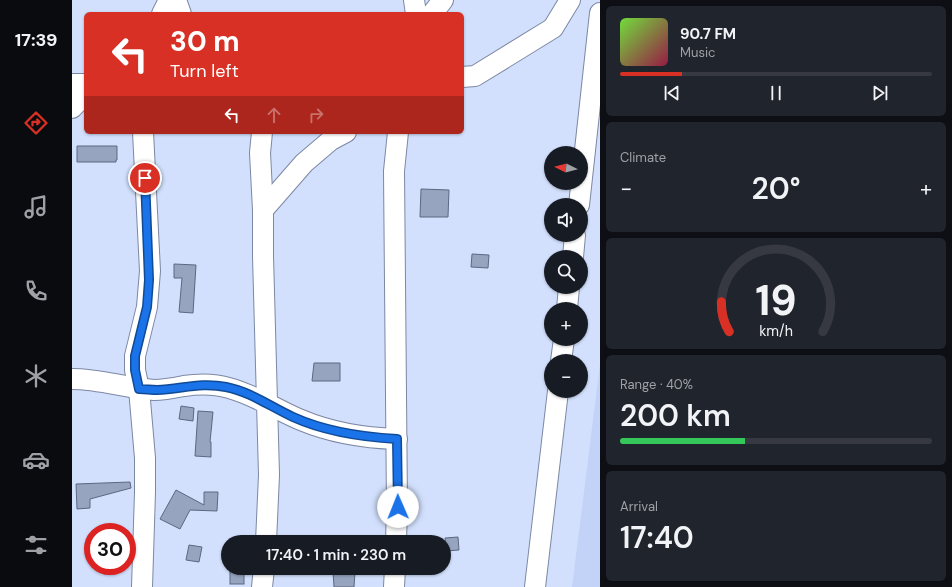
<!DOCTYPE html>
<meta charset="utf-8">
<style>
:root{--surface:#171b24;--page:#20242c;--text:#f1f3f6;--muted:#9ea1a6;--line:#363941;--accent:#d93025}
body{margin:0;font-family:"DM Sans",sans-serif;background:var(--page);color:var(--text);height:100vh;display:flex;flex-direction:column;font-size:15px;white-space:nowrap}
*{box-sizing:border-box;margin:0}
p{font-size:13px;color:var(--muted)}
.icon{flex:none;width:22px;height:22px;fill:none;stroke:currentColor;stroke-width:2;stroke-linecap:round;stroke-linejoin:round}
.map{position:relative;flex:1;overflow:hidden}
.sheet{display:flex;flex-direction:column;gap:6px;padding:6px;background:#0d0f14;width:352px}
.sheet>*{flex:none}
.banner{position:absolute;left:12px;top:12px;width:380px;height:122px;border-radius:6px;box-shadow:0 1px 3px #0004;background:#d93025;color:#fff;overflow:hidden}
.needle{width:26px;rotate:276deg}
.controls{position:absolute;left:472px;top:146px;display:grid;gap:8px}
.controls a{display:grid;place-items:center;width:44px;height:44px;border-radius:50%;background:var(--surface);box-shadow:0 1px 3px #0004;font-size:20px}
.speed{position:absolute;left:12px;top:523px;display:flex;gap:8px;font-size:20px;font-weight:700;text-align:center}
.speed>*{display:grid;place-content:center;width:52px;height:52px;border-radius:50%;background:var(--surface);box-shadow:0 1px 3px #0004;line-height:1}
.speed .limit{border:6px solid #d22;background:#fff;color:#111}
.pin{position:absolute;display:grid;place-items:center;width:34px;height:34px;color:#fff;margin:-17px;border:2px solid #fff;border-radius:50%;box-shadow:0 1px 4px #0007}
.me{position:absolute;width:44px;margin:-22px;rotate:359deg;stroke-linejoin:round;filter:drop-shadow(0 0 3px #0008)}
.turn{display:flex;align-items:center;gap:14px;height:84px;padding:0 20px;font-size:18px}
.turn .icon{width:52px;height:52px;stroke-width:2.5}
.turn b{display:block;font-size:28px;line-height:34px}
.lanes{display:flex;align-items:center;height:38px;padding:0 20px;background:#0003;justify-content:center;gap:20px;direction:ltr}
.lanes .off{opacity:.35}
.big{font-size:30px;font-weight:600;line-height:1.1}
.sheet .widget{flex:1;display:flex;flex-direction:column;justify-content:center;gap:6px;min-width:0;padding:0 14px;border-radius:6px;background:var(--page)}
.sheet .dial{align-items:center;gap:0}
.dial svg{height:104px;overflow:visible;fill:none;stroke:var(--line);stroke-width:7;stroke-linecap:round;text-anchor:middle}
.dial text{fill:var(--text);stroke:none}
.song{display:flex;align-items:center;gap:12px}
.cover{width:48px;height:48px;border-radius:6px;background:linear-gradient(135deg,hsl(100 70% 55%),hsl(340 70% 35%))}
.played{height:4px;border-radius:2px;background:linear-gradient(90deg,var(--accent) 20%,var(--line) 20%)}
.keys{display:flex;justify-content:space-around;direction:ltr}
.heat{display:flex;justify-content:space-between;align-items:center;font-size:22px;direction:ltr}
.charge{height:6px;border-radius:3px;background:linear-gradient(90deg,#34c759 40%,var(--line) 0)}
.trip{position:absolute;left:149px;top:535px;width:230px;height:40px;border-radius:20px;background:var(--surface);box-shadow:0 1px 3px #0004;font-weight:600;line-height:40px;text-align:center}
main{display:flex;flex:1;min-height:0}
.tab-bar{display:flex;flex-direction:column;width:72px;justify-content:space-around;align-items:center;background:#090b0e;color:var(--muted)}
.tab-bar .icon{width:28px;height:28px}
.tab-bar .active{color:var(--accent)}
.tab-bar b{font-size:18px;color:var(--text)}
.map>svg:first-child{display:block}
.built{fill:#c3d3f7}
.building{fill:#97a4bf;stroke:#5c6881}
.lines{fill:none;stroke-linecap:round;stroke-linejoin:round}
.minor-casing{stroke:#7c88a3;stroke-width:22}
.minor{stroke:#fff;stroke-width:20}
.route-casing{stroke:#114b97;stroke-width:10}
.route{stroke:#1a73e8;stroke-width:7}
</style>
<main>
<nav class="tab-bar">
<b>17:39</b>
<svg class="icon active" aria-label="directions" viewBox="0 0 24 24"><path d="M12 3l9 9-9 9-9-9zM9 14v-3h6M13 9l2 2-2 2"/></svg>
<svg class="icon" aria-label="music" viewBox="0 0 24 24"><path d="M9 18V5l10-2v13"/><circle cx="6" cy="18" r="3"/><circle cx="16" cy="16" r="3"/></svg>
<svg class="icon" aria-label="phone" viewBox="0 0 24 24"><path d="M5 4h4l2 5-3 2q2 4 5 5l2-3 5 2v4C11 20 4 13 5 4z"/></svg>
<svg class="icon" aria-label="climate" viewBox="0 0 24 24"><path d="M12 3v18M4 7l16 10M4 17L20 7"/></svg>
<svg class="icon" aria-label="car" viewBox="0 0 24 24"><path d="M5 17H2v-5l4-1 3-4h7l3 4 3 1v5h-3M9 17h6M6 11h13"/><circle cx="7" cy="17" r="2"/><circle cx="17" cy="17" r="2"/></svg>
<svg class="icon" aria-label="filters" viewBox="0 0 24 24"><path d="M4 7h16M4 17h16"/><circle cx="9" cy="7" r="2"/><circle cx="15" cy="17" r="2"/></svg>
</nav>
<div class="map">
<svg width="528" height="587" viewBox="0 0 528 587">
<rect width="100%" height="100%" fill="#d2e0fd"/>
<path class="built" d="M528,364v223h-28z"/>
<g class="building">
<path d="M5,146h40v14h-1v2h-39z"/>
<path d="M349,189l28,1 -1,27h-28z"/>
<path d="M400,254l17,1 -1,13 -17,-1z"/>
<path d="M102,264l22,1 -3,48 -14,-1 3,-34h-8z"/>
<path d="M242,363h26v18h-28z"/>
<path d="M109,406l13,2 -1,13 -14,-2z"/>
<path d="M126,411l15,1 -3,30h1v15l-16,-1z"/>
<path d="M58,482l1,6 -41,11v9l-13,1 -1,-25z"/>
<path d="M104,490l28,15v-13h14l-1,19 -27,-1 -10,19 -20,-10z"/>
<path d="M386,537l1,13 -13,1 -1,-13z"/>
<path d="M117,545l13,2 -3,15 -13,-2z"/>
<rect x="158" y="568" width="14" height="16"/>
<path d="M261,571l22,1 -1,15h-20z"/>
</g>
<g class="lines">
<defs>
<g id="minor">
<path d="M104,0l5,14"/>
<path d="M342,0l2,14"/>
<path d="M90,14l7,-14"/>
<path d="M360,14l11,-14"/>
<path d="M390,77l13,-1 78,-48 17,-28"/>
<path d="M0,84h14"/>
<path d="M0,108l14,-14"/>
<path d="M190,132l-2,21 3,57v46l6,219 -3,67"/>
<path d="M507,205l21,-192"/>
<path d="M191,210l41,-47 27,-23 15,-8"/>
<path d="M501,257l2,-22"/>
<path d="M495,309l2,-22"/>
<path d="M489,361l3,-22"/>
<path d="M0,379c28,0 54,9 82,11 10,0 20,-2 30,-4 14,-2 31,-2 45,2 26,7 48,22 72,32 31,13 63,18 96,19"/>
<path d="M324,542l1,-35 -3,-336 4,-39"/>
<path d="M70,587l3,-95v-34l-6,-69 -4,-19v-14l12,-49 3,-36 -7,-139"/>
<path d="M190,587l2,-19"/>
<path d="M322,587l1,-19"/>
<path d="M463,587l23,-196"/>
</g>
</defs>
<use href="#minor" class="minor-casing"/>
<use href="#minor" class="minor"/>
</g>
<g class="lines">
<defs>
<path id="route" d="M73,178l4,102 -2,27 -12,49v14l4,19c6,0 12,1 18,1 25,-1 44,-8 69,-3 25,5 45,20 67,30 33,15 68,20 104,22l1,68"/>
</defs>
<use href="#route" class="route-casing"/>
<use href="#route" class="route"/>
</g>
</svg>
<div class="controls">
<a><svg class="needle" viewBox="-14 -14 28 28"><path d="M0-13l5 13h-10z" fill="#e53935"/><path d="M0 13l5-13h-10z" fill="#9ea1a6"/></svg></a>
<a><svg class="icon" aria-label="sound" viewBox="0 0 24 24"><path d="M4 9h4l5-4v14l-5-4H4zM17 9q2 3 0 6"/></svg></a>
<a><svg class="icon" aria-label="search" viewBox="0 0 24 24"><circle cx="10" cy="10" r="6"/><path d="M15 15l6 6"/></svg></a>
<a>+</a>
<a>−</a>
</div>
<div class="speed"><div class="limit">30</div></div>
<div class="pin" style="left:73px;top:178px;background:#d93025"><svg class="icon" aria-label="arrive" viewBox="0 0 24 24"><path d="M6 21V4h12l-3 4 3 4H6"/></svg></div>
<svg class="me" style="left:326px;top:507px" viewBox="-20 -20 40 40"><circle r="19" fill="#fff"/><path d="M0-13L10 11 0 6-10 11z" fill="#1a73e8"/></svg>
<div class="trip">17:40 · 1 min · 230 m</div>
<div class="banner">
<div class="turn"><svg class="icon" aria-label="left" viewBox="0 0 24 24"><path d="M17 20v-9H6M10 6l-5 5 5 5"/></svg><div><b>30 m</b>Turn left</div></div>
<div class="lanes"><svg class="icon" aria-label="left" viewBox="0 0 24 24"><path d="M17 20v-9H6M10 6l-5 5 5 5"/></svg><svg class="icon off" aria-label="ahead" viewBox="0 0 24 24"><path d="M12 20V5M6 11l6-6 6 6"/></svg><svg class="icon off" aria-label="right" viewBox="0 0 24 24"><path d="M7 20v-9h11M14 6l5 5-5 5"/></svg></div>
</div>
</div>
<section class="sheet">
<div class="widget">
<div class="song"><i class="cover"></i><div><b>90.7 FM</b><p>Music</p></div></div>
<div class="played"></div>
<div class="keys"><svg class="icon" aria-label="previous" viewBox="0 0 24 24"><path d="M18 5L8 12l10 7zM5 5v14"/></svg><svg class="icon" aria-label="pause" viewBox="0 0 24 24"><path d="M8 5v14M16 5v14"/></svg><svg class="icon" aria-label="next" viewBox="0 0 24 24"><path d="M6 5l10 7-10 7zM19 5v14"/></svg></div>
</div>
<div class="widget"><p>Climate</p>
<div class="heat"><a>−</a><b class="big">20°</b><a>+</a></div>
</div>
<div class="widget dial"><svg viewBox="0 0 100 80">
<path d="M14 69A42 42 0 1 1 86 69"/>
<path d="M14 69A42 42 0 0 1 8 46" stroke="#d93025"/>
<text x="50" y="56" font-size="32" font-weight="700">19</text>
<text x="50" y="72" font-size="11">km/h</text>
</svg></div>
<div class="widget"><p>Range · 40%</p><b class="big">200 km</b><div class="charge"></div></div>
<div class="widget"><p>Arrival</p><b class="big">17:40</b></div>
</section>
</main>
